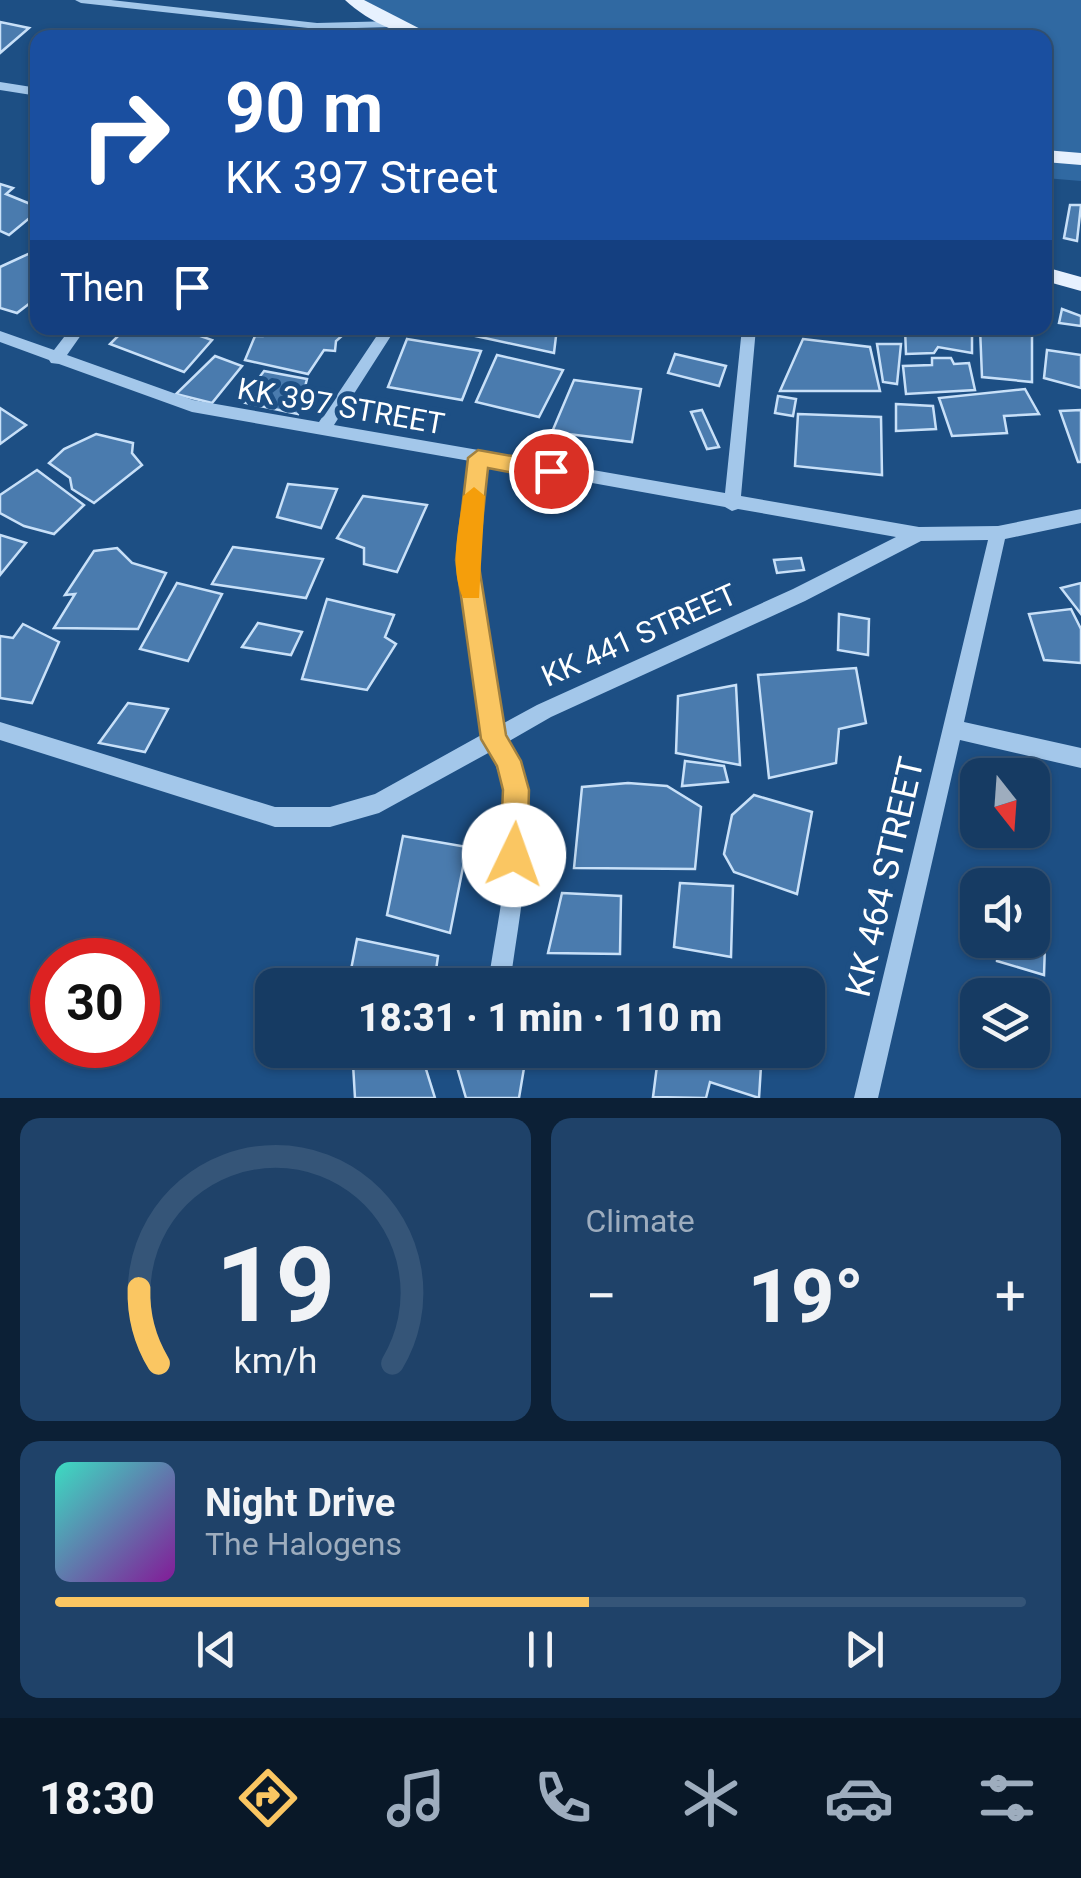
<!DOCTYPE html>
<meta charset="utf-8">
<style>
:root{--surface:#163b63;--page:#1f4269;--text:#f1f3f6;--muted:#9eadbe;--line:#355578;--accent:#fac662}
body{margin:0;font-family:Roboto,sans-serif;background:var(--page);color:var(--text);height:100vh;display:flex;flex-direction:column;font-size:38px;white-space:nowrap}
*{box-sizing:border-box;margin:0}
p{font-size:32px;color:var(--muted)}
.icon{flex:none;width:55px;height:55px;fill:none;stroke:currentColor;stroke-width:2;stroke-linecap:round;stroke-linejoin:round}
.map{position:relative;height:1098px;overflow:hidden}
.drawer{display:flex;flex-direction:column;gap:20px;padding:20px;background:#0c2036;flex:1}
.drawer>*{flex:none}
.banner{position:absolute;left:30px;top:30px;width:1022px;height:305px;border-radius:20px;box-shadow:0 2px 8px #0004,0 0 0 2px var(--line);background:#1a4fa0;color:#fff;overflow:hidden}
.needle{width:65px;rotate:163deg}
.fabs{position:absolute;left:960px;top:758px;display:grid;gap:20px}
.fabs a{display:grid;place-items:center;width:90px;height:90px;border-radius:20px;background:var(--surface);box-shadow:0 2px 8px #0004,0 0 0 2px var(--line);font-size:50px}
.speed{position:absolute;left:30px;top:938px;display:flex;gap:20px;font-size:50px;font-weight:700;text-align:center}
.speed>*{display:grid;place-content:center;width:130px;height:130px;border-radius:50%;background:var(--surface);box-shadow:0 2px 8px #0004,0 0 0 2px var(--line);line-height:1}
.speed .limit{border:15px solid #d22;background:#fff;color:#111}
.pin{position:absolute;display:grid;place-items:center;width:85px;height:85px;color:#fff;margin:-42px;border:5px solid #fff;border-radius:50%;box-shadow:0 2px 10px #0007}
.me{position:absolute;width:110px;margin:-55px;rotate:3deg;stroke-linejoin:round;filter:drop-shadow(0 0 8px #0008)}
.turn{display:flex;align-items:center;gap:35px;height:210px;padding:0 30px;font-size:45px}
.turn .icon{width:130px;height:130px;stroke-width:2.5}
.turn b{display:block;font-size:70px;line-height:85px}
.then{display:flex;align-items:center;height:95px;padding:0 30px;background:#0003;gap:20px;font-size:38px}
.big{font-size:75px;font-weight:800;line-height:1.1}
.drawer .widget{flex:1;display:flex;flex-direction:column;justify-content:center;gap:15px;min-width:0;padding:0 35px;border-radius:20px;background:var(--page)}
.drawer .dial{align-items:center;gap:0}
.dial svg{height:260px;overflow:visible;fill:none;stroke:var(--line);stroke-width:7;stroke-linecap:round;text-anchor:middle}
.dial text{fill:var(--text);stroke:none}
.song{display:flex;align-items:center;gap:30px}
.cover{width:120px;height:120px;border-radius:15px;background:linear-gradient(135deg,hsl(170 70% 55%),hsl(290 70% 35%))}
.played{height:10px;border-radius:5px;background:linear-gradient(90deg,var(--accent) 55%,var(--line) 55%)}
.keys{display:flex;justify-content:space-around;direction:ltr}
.heat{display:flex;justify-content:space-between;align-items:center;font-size:55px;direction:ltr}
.drawer .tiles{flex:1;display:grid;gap:20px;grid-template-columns:1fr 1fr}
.widget:last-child{grid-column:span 2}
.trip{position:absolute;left:255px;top:968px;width:570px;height:100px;border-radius:20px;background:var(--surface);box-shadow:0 2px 8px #0004,0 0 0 2px var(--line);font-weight:800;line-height:100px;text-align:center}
.tabs{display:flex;height:160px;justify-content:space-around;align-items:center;background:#091828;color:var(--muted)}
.tabs .icon{width:70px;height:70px}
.tabs .active{color:var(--accent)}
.tabs b{font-size:45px;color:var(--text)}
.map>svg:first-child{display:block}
.green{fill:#3069a2}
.building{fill:#4a7bae;stroke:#c8e0f8;stroke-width:2.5}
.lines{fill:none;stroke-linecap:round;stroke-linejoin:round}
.minor{fill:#a3c7ea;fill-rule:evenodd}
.major{fill:#e7f1fe;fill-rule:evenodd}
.route{fill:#fac662;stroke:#a28140;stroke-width:2.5}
.slow{fill:#f59e0b}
.labels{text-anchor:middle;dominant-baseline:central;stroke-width:10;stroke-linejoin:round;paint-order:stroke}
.street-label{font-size:30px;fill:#fff;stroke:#1d4f84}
.near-street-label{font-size:35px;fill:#fff;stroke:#1d4f84}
</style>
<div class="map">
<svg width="1081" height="1098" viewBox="0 0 1081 1098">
<rect width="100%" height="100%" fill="#1d4f84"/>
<path class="green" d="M360,0h721v181l-36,-3v-140l-605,-1 -40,-14z"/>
<g class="building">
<path d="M0,22l29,6 -29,25z"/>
<path d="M0,184l13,4 -7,6 22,9 10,-6v14l-29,24 -9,-4z"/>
<path d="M1070,205h11l-4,36 -13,-3z"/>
<path d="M28,254l10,3v40l-21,16 -17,-5v-41z"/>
<path d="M1062,309l19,7v10l-22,-3z"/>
<path d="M126,328h59l-2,2 29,10 -28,32 -74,-28z"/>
<path d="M268,328l39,3 15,-3 22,6 -8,7 -1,10 -11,-1 -16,24 -63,-14 10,-24h8z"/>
<path d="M473,328h84l-3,25 -83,-18z"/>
<path d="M905,328l67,6v19l-34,-6 -4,6 -28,1z"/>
<path d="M980,328h52v54l-50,-5z"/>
<path d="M407,339l74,12 -19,49 -74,-13z"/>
<path d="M803,339l67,8 10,44h-100z"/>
<path d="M877,344h24l-4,40 -14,-2z"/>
<path d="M1047,350l34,5v33l-37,-10z"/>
<path d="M675,354l51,12 -7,20 -51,-13z"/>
<path d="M497,355l66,15 -24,47 -63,-15z"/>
<path d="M215,356l27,10 -30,37 -36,-9z"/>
<path d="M932,358h19l3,6 15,-1 6,27 -69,4 -3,-28 29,-1z"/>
<path d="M264,371l43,8 -9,35 -57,-12z"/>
<path d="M574,380l67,9 -9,53 -80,-10z"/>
<path d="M1025,389l14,25 -35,2 3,17 -55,3 -13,-38z"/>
<path d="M778,396l18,3 -3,17 -18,-3z"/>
<path d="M896,404l37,2 3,23 -40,2z"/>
<path d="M0,408l26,17 -26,19z"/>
<path d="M702,410l17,37 -12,2 -16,-37z"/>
<path d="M1081,410v52h-3l-18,-51z"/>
<path d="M798,414l83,3 1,58 -87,-9z"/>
<path d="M96,434l37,9 -1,10 10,12 -48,38 -22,-14 -2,-11 -21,-15 15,-14z"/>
<path d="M37,470l47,35 -30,29 -30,-8 -24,-13v-18z"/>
<path d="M288,484l49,5 -16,39 -44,-11z"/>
<path d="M363,496l64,9 -30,67 -33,-8v-16l-27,-10z"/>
<path d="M0,535l26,8 -26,32z"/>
<path d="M233,547l90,12 -17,39 -94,-14z"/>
<path d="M117,548l15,15 34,10 -28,56 -84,-1 21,-34 -10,1 29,-44z"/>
<path d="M801,558l3,12 -27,3 -3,-13z"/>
<path d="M177,583l45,11 -34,67 -48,-12z"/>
<path d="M1081,583v31l-20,-26z"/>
<path d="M327,599l67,16 -9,22 11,7 -29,46 -65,-11z"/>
<path d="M1071,609l10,20v34l-37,-3 -15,-46z"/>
<path d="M839,614l30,5 -1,36 -30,-5z"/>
<path d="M258,623l44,9 -11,23 -49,-8z"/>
<path d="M23,624l36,18 -27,61 -32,-5v-62l13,2z"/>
<path d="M856,668l10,55 -27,6 -3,34 -67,15 -11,-103z"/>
<path d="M736,685l4,80 -64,-12 2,-57z"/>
<path d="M128,703l40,6 -23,43 -46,-9z"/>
<path d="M685,761l39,5 4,16 -46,4z"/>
<path d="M628,783l39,3 34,21 -6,62 -121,-1 8,-81z"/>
<path d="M754,795l58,17 -15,82 -63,-22 -10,-18 8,-39z"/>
<path d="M403,836l64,11 -17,86 -63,-18z"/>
<path d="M680,883l53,3 -2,71 -57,-10z"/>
<path d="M562,893l59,3 -1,58 -72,-1z"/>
<path d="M357,939l81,17 -4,29h-86z"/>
<path d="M998,940l47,4 -1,31 -47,-14z"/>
<path d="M411,1050h9l15,48h-80l-2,-34z"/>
<path d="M452,1050h75l-8,48h-53z"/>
<path d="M659,1050h103l-3,48 -49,-16 -4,16 -53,-1z"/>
</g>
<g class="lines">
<g class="minor">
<path d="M75,0h36l206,23 77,-2 6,3 -6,3 -77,2 -236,-26z"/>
<path d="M0,82l38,6v8l-38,-6z"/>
<path d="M71,328h15l-19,27 126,45 126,22 63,-94h14l-62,97 391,68 17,-165h14l-15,168 178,31 79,-1 83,-17v14l-76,16 -41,183 117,26v20l-121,-28 -82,358h-24l134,-558 -67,1 -116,60 -254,116 -45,26c37,75 14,162 4,242h-22c10,-74 36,-163 2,-233l-111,61 -49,14h-55l-275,-87v-18l275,85h55l45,-13 108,-60 -25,-174 12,-99 -278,-49 -133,-48 -8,-1 -2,-3 -49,-18v-11l54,19zM487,464l238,43 7,4 6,-2 158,28 -103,52 -256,116 -35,19 -26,-164z"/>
</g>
<g class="major">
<path d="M345,0h19l74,38c-34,0 -68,-15 -93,-38z"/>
<path d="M1045,150l36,3v12l-36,-3z"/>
<path d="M1045,267l36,10v14l-36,-10z"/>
</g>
</g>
<path class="route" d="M478,450l73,13 11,8 -11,9 -63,-12 -10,92 28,175 15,26 8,29 -2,65 -4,10 -9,4 -10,-4 -4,-10 3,-65 -6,-24 -16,-27 -25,-179 12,-102z"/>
<path class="slow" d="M474,487l11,9 -6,102h-16c-14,-31 -4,-70 0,-102z"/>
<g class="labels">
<g class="street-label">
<text transform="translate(341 406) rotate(10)">KK 397 STREET</text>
<text transform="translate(639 635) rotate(-24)">KK 441 STREET</text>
</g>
<g class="near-street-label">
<text transform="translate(885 877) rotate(-77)">KK 464 STREET</text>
</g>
</g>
</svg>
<div class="fabs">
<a><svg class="needle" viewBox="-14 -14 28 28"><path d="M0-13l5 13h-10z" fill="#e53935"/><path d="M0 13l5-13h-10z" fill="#9eadbe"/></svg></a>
<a><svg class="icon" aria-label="sound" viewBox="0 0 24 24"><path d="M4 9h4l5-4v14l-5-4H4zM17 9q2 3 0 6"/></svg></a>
<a><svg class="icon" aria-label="layers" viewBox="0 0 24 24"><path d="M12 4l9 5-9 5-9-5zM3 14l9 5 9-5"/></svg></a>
</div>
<div class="speed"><div class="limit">30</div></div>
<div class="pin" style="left:551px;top:471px;background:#d93025"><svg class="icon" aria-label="arrive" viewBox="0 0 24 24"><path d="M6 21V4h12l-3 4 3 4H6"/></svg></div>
<svg class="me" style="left:514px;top:855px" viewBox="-20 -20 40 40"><circle r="19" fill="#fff"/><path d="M0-13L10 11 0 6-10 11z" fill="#fac662"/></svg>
<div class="trip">18:31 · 1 min · 110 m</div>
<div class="banner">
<div class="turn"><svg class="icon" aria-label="right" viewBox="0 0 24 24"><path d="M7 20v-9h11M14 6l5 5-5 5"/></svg><div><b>90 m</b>KK 397 Street</div></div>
<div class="then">Then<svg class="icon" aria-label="arrive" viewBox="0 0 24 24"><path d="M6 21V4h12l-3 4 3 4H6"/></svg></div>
</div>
</div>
<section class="drawer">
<div class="tiles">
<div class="widget dial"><svg viewBox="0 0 100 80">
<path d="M14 69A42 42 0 1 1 86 69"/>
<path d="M14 69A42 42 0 0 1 8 46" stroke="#fac662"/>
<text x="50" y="56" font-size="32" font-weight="700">19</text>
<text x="50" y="72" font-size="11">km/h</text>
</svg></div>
<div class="widget"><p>Climate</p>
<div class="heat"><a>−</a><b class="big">19°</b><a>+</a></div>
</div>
<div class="widget">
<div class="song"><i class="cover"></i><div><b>Night Drive</b><p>The Halogens</p></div></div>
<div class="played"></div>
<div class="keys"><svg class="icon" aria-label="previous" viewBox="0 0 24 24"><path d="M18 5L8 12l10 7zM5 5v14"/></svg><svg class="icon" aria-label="pause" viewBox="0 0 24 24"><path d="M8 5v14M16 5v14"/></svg><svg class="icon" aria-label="next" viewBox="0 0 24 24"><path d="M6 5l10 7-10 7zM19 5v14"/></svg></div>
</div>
</div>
</section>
<nav class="tabs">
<b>18:30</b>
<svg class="icon active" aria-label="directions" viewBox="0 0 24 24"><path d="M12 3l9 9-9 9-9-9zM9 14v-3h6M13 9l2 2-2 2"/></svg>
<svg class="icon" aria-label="music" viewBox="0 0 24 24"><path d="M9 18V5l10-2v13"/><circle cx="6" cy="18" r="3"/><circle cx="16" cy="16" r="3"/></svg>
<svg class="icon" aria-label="phone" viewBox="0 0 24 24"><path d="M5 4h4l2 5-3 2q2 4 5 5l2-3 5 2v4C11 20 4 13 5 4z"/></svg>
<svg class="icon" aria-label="climate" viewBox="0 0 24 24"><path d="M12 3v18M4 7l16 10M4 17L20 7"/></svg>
<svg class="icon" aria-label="car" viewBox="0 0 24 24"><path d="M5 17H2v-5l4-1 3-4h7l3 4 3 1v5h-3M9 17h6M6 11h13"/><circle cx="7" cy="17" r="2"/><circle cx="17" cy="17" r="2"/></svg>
<svg class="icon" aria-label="filters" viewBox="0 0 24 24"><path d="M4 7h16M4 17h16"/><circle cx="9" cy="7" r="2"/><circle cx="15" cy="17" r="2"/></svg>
</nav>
